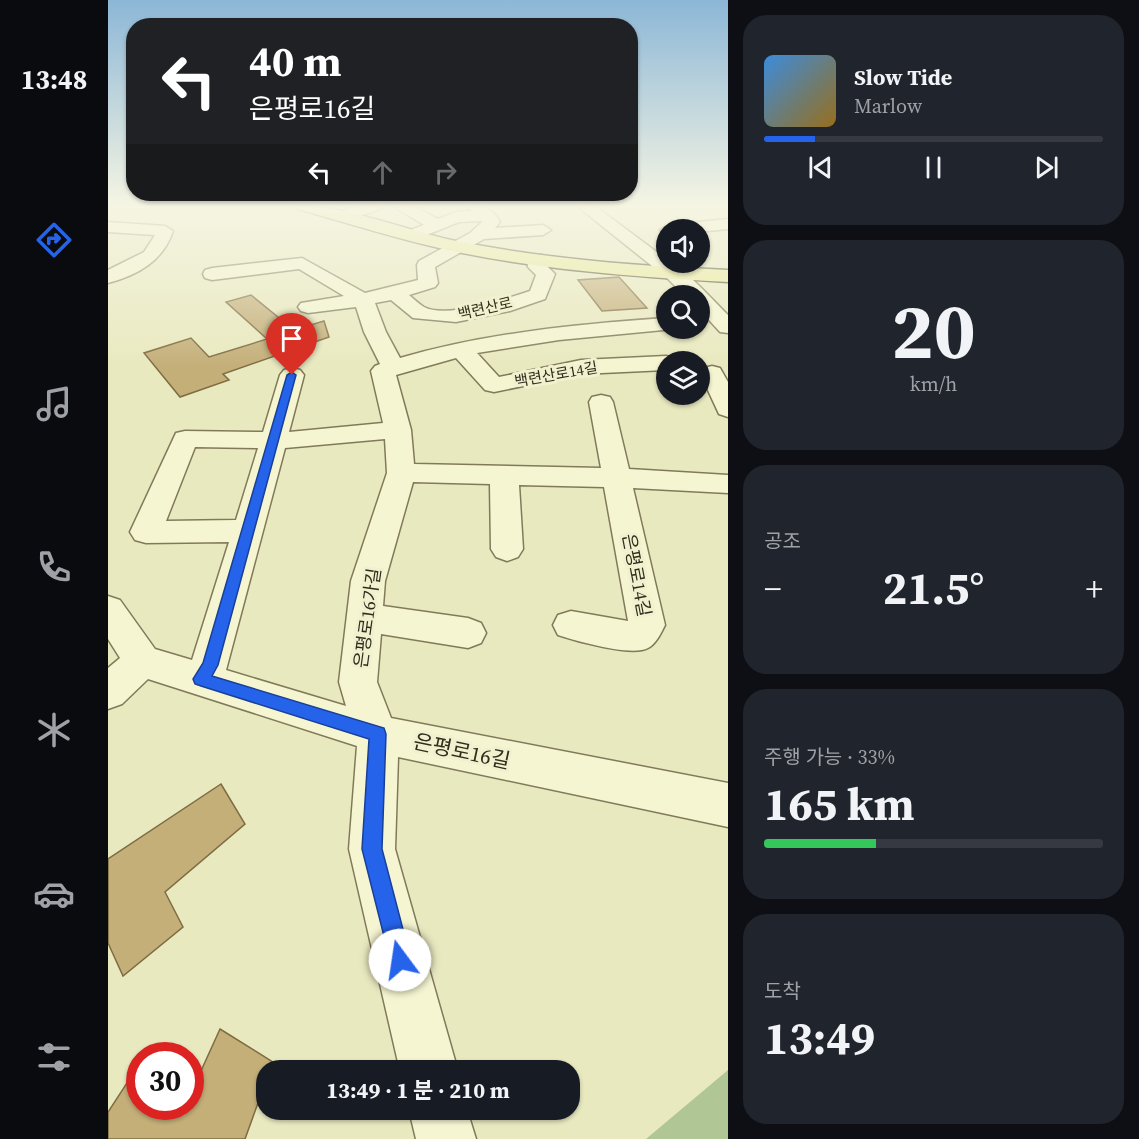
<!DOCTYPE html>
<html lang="ko">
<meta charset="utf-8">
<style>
:root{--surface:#171b24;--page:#20242c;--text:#f1f3f6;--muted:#9ea1a6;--line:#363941;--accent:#2563eb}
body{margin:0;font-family:"Source Serif 4","Noto Sans KR",serif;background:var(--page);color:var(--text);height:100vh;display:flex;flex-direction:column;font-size:22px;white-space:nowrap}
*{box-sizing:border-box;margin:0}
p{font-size:20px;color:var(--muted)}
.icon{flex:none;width:33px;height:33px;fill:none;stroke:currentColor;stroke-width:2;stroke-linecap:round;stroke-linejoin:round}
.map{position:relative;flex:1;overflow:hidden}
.panel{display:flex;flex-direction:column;gap:15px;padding:15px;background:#0d0f14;width:411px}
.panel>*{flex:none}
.top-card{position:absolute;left:18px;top:18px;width:512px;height:183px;border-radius:24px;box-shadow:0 2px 4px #0004;background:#202124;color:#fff;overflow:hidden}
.controls{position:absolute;left:548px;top:219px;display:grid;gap:12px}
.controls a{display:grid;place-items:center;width:54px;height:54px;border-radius:50%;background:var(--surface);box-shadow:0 2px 4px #0004;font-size:30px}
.speed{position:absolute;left:18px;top:1042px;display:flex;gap:12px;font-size:30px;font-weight:700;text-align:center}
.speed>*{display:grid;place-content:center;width:78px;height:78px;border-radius:50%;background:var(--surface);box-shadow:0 2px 4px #0004;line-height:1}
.speed .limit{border:9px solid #d22;background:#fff;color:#111}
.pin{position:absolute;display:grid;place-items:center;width:51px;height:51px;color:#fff;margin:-62px -26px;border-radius:50% 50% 50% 0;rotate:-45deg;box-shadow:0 0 6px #0007}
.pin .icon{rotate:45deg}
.me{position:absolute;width:66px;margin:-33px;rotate:346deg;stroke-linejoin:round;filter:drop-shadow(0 0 4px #0008)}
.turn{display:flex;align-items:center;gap:21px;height:126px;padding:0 24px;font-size:27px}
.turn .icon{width:78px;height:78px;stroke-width:2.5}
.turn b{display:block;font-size:42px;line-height:51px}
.lanes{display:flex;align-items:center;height:57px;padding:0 24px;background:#0003;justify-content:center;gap:30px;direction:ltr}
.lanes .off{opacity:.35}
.big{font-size:45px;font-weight:700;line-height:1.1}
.panel .widget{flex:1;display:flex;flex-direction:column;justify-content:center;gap:9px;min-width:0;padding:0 21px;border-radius:24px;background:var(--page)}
.panel .dial{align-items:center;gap:0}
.dial b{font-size:78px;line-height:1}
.song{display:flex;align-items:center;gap:18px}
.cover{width:72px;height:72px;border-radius:9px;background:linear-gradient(135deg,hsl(210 70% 55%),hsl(40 70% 35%))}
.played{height:6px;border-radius:3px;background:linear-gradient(90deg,var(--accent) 15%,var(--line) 15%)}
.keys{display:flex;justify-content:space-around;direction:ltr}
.heat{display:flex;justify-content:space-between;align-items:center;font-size:33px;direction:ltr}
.charge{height:9px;border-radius:4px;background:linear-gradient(90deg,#34c759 33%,var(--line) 0)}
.trip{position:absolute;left:148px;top:1060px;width:324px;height:60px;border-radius:24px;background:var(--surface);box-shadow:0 2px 4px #0004;font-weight:700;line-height:60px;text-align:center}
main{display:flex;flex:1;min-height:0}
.tabs{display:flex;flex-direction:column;width:108px;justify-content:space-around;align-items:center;background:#090b0e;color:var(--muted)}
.tabs .icon{width:42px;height:42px}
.tabs .active{color:var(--accent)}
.tabs b{font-size:27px;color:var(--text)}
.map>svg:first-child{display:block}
.green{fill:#b1c695}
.building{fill:#c4af79;stroke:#7e6c42;stroke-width:1.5}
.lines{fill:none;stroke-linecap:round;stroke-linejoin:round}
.minor-casing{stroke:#817a5a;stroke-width:3}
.major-casing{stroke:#4e472e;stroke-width:3}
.minor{fill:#f5f5d2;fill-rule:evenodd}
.major{fill:#eaea9a;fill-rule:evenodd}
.route{fill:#2563eb;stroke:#184099;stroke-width:1.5}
.labels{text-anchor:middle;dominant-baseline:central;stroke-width:6;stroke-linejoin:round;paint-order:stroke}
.far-street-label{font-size:15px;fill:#312d1d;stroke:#f1f1cf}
.street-label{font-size:18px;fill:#312d1d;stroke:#f1f1cf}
.near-street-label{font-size:21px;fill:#312d1d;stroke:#f1f1cf}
</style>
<main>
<nav class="tabs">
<b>13:48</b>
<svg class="icon active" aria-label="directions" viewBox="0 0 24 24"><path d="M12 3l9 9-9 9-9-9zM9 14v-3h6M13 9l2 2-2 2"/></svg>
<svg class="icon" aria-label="music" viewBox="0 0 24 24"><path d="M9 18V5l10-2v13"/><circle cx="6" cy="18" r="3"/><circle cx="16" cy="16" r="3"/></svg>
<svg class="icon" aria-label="phone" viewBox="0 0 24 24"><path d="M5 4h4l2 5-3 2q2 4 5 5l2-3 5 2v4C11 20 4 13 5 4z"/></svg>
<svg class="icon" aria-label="climate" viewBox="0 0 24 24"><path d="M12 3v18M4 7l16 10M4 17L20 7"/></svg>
<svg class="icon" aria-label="car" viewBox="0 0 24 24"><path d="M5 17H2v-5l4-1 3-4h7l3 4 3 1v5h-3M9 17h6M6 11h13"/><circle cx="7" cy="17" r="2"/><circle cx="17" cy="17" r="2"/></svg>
<svg class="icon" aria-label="filters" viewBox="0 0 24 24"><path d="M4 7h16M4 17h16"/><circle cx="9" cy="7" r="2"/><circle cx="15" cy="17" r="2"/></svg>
</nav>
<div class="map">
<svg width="620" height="1139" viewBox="0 0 620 1139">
<rect width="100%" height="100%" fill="#e9e9c0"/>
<path class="green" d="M620,1070v69h-82z"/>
<g class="building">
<path d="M511,277l28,31 -45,3 -24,-31z"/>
<path d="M143,295l43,35 30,-9 5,16 -106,37 6,6 -49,17 -36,-44 47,-15 18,19 58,-18 -41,-37z"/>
<path d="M113,784l24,40 -80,68 18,35 -60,49 -15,-33v-84z"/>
<path d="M112,1029l53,33 -3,9h-3v7l-22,61h-137v-27l32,-49v44h50v-42l10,8z"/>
</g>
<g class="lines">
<defs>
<g id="minor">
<path d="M250,206h25l-2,3 -38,12 -8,-5 2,-3z"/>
<path d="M285,206h20l25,13 18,-7 16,-1 -5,-5c16,0 25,1 33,16l-5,6 48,-3 8,5 -8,5 -59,4 -49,28 3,16 -3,4 -26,8c5,4 10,9 15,12 22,12 82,-8 106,-16l6,-16 -8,-8 -1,-8 3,-4h12l4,10 9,9 -10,25 -35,12 -54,11 -43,-4 -22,-18 -16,3 11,29 14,26c86,-25 177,-34 266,-40v10l8,1 -115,11 -82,13 22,24 82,-17 85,-4 8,2 3,4h-11v8l-85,4 -87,18 -9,-2 -29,-32 -60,17 15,55 3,34 187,4 -12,-66 3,-5 9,-2 9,2 3,5 16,67 99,6v18l-95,-5 32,137c-4,8 -9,19 -17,23 -16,9 -72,-7 -90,-13l-5,-10 5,-10 13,-4 57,10 -24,-134 -85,-2 4,64 -5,8 -11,4 -11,-4 -5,-8 -1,-65 -77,-2 -28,99 -2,25 85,12 13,5 5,10 -5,10 -13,5 -87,-14 -4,48 14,36 337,65v44l-330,-70 -3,92 63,222h-58l-51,-222 8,-103 -209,-67 -26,25 -14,5v-41l12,-10 -12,-19v-43l12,4 35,49 37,11 37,-118 -83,1 -11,-3 -5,-8 46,-99 9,-2 78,1 17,-57 4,-5 8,-2 8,2 4,5 -15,57 94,-9 -12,-52 4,-5 5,-2 -16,-32 -8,-25 -48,6 -7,-2 -3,-4 3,-4 43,-7 -45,-27 -87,11 -7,-2 -2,-4 2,-4 7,-2 90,-10 63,35 4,-1 49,-12 -1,-15 2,-4 51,-28 13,-12 -24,1 -45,18 -6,-1 -2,-4 2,-4 16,-6zM277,439l2,34 -36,108 -12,101 7,24 -120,-36 59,-222zM87,447l63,1 -22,72 -70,1z"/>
<path d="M469,206h18l71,53v3c15,1 50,42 62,53v18l-8,-1 -21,-23v-13h-14l-18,-18z"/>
<path d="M620,219v10l-29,3v-2h-33v5l-6,-5 8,-5z"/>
<path d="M0,222l57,4 8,5c-10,30 -35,44 -65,52v-13l36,-18 11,-17 -47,-3z"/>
<path d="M604,366l8,2 8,14v35l-9,-3 -19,-41 4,-5z"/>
<path d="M301,1110h58l9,29h-60z"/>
</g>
<path id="major" d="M188,206c55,0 107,24 160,35 90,18 181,25 272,29v12c-91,-5 -182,-12 -271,-30 -54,-11 -106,-28 -159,-43z"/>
</defs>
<use href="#minor" class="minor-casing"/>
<use href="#major" class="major-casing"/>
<use href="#minor" class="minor"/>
<use href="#major" class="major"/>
</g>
<linearGradient id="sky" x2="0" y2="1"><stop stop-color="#8cb7d6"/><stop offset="0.56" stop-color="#f5f5e3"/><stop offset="1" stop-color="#f5f5e3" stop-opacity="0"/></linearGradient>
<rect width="620" height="366" fill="url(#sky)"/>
<path class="route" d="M184,372l4,3 -78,290 -6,11 172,52 2,6 -4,115 29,111 -3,8 -8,3 -7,-3 -3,-8 -28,-111 7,-110 -168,-53 -6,-2 -2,-5 10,-16 84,-288z"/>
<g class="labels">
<g class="far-street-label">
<text transform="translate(377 308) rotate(-13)">백련산로</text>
<text transform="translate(448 374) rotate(-10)">백련산로14길</text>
</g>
<g class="street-label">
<text transform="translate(529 575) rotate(79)">은평로14길</text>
<text transform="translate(259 618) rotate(-82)">은평로16가길</text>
</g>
<g class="near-street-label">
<text transform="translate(354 751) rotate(12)">은평로16길</text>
</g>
</g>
</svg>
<div class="controls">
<a><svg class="icon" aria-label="sound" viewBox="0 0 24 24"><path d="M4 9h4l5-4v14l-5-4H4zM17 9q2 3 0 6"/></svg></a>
<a><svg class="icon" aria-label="search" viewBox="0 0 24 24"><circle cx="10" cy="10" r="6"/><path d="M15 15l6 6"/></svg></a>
<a><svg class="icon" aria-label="layers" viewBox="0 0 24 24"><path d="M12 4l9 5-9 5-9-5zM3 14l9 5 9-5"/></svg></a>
</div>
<div class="speed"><div class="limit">30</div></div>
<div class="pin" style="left:184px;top:375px;background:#d93025"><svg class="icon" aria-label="arrive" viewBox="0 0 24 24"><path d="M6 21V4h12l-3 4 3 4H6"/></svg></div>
<svg class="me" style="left:292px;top:960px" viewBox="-20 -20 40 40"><circle r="19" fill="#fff"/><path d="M0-13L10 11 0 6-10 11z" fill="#2563eb"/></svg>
<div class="trip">13:49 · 1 분 · 210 m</div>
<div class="top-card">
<div class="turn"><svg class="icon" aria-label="left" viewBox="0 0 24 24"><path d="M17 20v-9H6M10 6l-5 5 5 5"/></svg><div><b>40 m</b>은평로16길</div></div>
<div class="lanes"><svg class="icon" aria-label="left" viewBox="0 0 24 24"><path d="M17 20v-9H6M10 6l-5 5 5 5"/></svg><svg class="icon off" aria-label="ahead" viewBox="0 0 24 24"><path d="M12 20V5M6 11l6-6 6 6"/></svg><svg class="icon off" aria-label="right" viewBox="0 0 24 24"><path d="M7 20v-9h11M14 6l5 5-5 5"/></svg></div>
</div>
</div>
<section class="panel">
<div class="widget">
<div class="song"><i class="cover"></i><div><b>Slow Tide</b><p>Marlow</p></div></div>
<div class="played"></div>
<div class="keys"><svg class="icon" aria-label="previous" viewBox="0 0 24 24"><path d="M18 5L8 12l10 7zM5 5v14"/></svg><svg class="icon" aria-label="pause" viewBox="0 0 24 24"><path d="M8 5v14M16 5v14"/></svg><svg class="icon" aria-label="next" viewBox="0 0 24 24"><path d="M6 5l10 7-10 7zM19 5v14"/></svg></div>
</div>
<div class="widget dial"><b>20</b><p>km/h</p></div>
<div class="widget"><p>공조</p>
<div class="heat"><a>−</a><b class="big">21.5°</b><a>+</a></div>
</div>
<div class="widget"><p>주행 가능 · 33%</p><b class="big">165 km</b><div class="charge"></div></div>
<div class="widget"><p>도착</p><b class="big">13:49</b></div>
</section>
</main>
